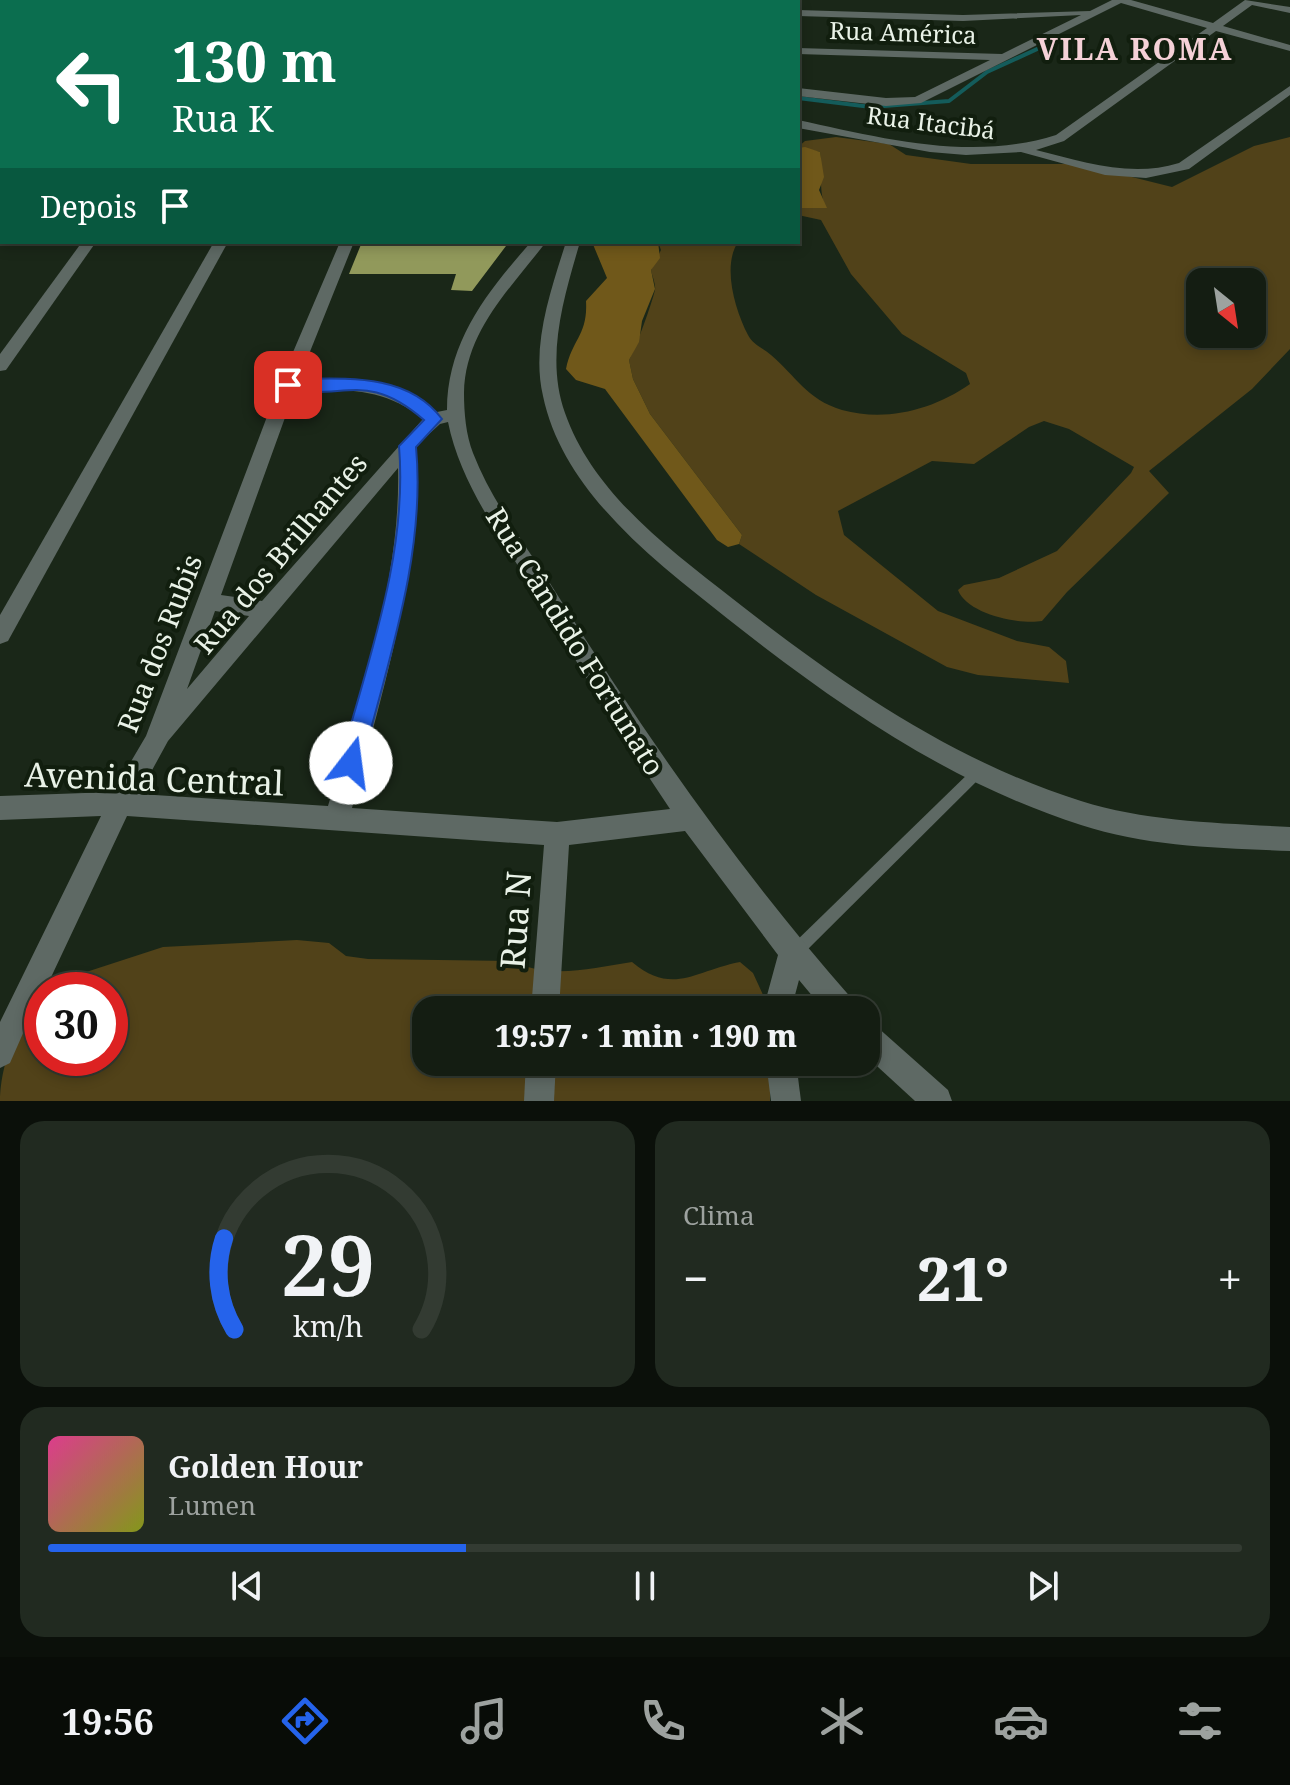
<!DOCTYPE html>
<html lang="pt">
<meta charset="utf-8">
<style>
:root{--surface:#141d12;--page:#212a20;--text:#f1f3f6;--muted:#9da29f;--line:#333b32;--accent:#2563eb}
body{margin:0;font-family:"Noto Serif",serif;background:var(--page);color:var(--text);height:100vh;display:flex;flex-direction:column;font-size:30px;white-space:nowrap}
*{box-sizing:border-box;margin:0}
p{font-size:26px;color:var(--muted)}
.icon{flex:none;width:44px;height:44px;fill:none;stroke:currentColor;stroke-width:2;stroke-linecap:round;stroke-linejoin:round}
.map{position:relative;height:1101px;overflow:hidden}
.details{display:flex;flex-direction:column;gap:20px;padding:20px;background:#0b100a;flex:1}
.details>*{flex:none}
.guide{position:absolute;left:0px;top:0px;width:800px;height:244px;box-shadow:0 4px 12px #0003,0 0 0 2px var(--line);background:#0b6e4f;color:#fff;overflow:hidden}
.needle{width:52px;rotate:150deg}
.controls{position:absolute;left:1186px;top:268px;display:grid;gap:16px}
.controls a{display:grid;place-items:center;width:80px;height:80px;border-radius:16px;background:var(--surface);box-shadow:0 4px 12px #0003,0 0 0 2px var(--line);font-size:40px}
.speed{position:absolute;left:24px;top:972px;display:flex;gap:16px;font-size:40px;font-weight:700;text-align:center}
.speed>*{display:grid;place-content:center;width:104px;height:104px;border-radius:50%;background:var(--surface);box-shadow:0 4px 12px #0003,0 0 0 2px var(--line);line-height:1}
.speed .limit{border:12px solid #d22;background:#fff;color:#111}
.pin{position:absolute;display:grid;place-items:center;width:68px;height:68px;color:#fff;margin:-34px;border-radius:16px;box-shadow:0 4px 12px #0006}
.me{position:absolute;width:88px;margin:-44px;rotate:15deg;stroke-linejoin:round;filter:drop-shadow(0 0 6px #0008)}
.turn{display:flex;align-items:center;gap:28px;height:168px;padding:0 40px;font-size:36px}
.turn .icon{width:104px;height:104px;stroke-width:2.5}
.turn b{display:block;font-size:56px;line-height:68px}
.then{display:flex;align-items:center;height:76px;padding:0 40px;background:#0003;gap:16px;font-size:30px}
.big{font-size:60px;font-weight:800;line-height:1.1}
.details .tile{flex:1;display:flex;flex-direction:column;justify-content:center;gap:12px;min-width:0;padding:0 28px;border-radius:24px;background:var(--page)}
.details .dial{align-items:center;gap:0}
.dial svg{height:208px;overflow:visible;fill:none;stroke:var(--line);stroke-width:7;stroke-linecap:round;text-anchor:middle}
.dial text{fill:var(--text);stroke:none}
.song{display:flex;align-items:center;gap:24px}
.cover{width:96px;height:96px;border-radius:12px;background:linear-gradient(135deg,hsl(330 70% 55%),hsl(70 70% 35%))}
.played{height:8px;border-radius:4px;background:linear-gradient(90deg,var(--accent) 35%,var(--line) 35%)}
.keys{display:flex;justify-content:space-around;direction:ltr}
.heat{display:flex;justify-content:space-between;align-items:center;font-size:44px;direction:ltr}
.details .tiles{flex:1;display:grid;gap:20px;grid-template-columns:1fr 1fr}
.tile:last-child{grid-column:span 2}
.trip{position:absolute;left:412px;top:996px;width:468px;height:80px;border-radius:24px;background:var(--surface);box-shadow:0 4px 12px #0003,0 0 0 2px var(--line);font-weight:800;line-height:80px;text-align:center}
.tabs{display:flex;height:128px;justify-content:space-around;align-items:center;background:#080c07;color:var(--muted)}
.tabs .icon{width:56px;height:56px}
.tabs .active{color:var(--accent)}
.tabs b{font-size:36px;color:var(--text)}
.map>svg:first-child{display:block}
.green{fill:#514219;fill-rule:evenodd}
.forest{fill:#70581a}
.lines{fill:none;stroke-linecap:round;stroke-linejoin:round}
.stream{stroke:#145c5b;stroke-width:4}
.building{fill:#91995b}
.service{fill:#5e6964;fill-rule:evenodd}
.minor{fill:#5e6964;fill-rule:evenodd}
.route{fill:#2563eb;stroke:#184099;stroke-width:2}
.labels{text-anchor:middle;dominant-baseline:central;stroke-width:8;stroke-linejoin:round;paint-order:stroke}
.far-street-label{font-size:24px;fill:#e9f2e7;stroke:#111e0e}
.street-label{font-size:28px;fill:#e9f2e7;stroke:#111e0e}
.far-district-label{font-size:30px;font-weight:bold;letter-spacing:2px;fill:#f5d1d7;stroke:#111e0e}
.near-street-label{font-size:34px;fill:#e9f2e7;stroke:#111e0e}
</style>
<div class="map">
<svg width="1290" height="1101" viewBox="0 0 1290 1101">
<rect width="100%" height="100%" fill="#1a2718"/>
<g class="green">
<path d="M836,137l53,7 17,11 65,9h109l92,23 82,-41 36,-9v212l-38,40 -103,82 20,22 -102,99 -25,29c-23,4 -75,-7 -84,-31l6,-5 35,-7 58,-27 74,-78 3,-6 -65,-38 -25,-8 -15,6 -55,37 -42,-3 -94,50 6,24 94,76 79,30 32,6 17,14 3,22 -91,-8 -31,-8 -131,-72 -77,-51 3,-9 -92,-121 -17,-35 -4,-19c7,-12 23,-57 26,-70 1,-6 -3,-14 -4,-20l10,-20 -3,-8h80c-16,24 -3,68 10,93 5,10 15,13 23,20 25,21 35,44 71,55 44,12 91,0 128,-26l-4,-11 -64,-39 -51,-60 -30,-54 -23,-5v-7l27,-2c-7,-19 -2,-34 -5,-54l-22,-5 7,-6zM1200,282h52v52h-52z"/>
<path d="M297,940l32,3 17,13 22,3 144,2c39,19 79,7 120,1 41,34 62,9 108,0l13,11 17,37h-344v52h344v39h-770c0,-35 17,-81 42,-106v63h68v-68l-61,-1 28,-14 86,-28z"/>
</g>
<g class="forest">
<path d="M805,147l15,5 4,25 -5,13 8,18h-29v-60z"/>
<path d="M592,242h66l2,16 -9,12 4,19 -13,32 -3,21 -10,18 4,19 17,35 92,121 -3,9 -11,3 -11,-7 -112,-151 -29,-9 -10,-11c6,-30 22,-34 20,-68l21,-23z"/>
</g>
<g class="lines">
<path class="stream" d="M798,98l73,9 78,-6 38,-29 72,-33"/>
</g>
<path class="building" d="M362,242h147l-37,49 -21,-1 5,-16h-107z"/>
<g class="lines">
<path class="service" d="M979,765l4,2 2,4 -2,4 -183,182 -5,2 -5,-2 -2,-5 2,-5 185,-180z"/>
<g class="minor">
<path d="M22,0h17l1,2h-17z"/>
<path d="M189,0h13l-14,2z"/>
<path d="M314,0h18l1,2h-18z"/>
<path d="M557,0h19l1,2h-19z"/>
<rect x="666" y="0" width="10" height="2"/>
<path d="M1112,0h19l82,23 32,-23 45,7v6l-38,-8 -29,21 67,19v6l-74,-20 -152,110 -28,9c48,12 95,28 143,13l111,-77v9l-101,74 -43,9 -41,-3 -84,-23 -55,3 -36,-3 -132,-24v-8c84,18 173,42 258,15l151,-107 -86,-25 -200,100 -35,3 -88,-10v-8l88,10 29,-1 75,-37 -192,-6v-6l204,6 79,-39 -118,6 -165,-5v-6l165,5 127,-4z"/>
<rect x="0" y="54" width="2" height="6"/>
<path d="M2,91v8l-2,1v-8z"/>
<path d="M0,132l2,1v8l-2,-1z"/>
<rect x="0" y="212" width="2" height="8"/>
<path d="M82,242h14l-90,128 -6,1v-17z"/>
<path d="M214,242h14l-220,399 -8,3v-29z"/>
<path d="M340,242h14l-55,137c52,-1 96,0 138,33l10,-2c0,-69 41,-119 84,-168h15c-35,46 -81,89 -82,151 0,20 2,42 9,60 20,52 58,99 87,146 88,141 183,276 293,401l4,10h-33l-25,-30 -8,30h-28l15,-55 -93,-124 -116,14 -10,165h-28l13,-165 -417,-29 -82,174h-3l-32,73 -10,5v-46l101,-206 -101,4v-24l113,-4 33,-56 133,-351zM295,390c47,-1 89,-3 128,29l-161,182 -41,-6zM448,422c12,61 53,115 85,168 45,74 89,148 137,219l-113,13 -205,-14c31,-120 69,-236 64,-362l24,-22zM398,468c3,116 -39,228 -70,338l-189,-12 29,-53zM215,611l34,5 -62,73z"/>
<path d="M566,242h14c-16,55 -35,115 -15,171 28,80 104,136 168,186 105,82 219,162 348,202 67,21 139,22 209,26v24c-70,-3 -142,-4 -209,-26 -132,-42 -245,-121 -353,-206 -73,-58 -165,-127 -185,-223 -12,-51 8,-106 23,-154z"/>
<path d="M866,1022l10,4 72,64 4,11h-37l-49,-45z"/>
<path d="M526,1062h30l-2,39h-30z"/>
<path d="M766,1062h30l5,39h-30z"/>
</g>
</g>
<path class="route" d="M288,379c53,0 118,-8 154,40l-26,28c10,106 -28,214 -54,316l-3,7 -8,3 -7,-3 -4,-7c28,-103 68,-210 59,-317l25,-26c-60,-52 -81,-17 -141,-32v-7z"/>
<g class="labels">
<g class="far-street-label">
<text transform="translate(903 32) rotate(2)">Rua América</text>
<text transform="translate(931 122) rotate(7)">Rua Itacibá</text>
</g>
<g class="street-label">
<text transform="translate(280 553) rotate(-50)">Rua dos Brilhantes</text>
<text transform="translate(576 641) rotate(58)">Rua Cândido Fortunato</text>
<text transform="translate(159 643) rotate(-69)">Rua dos Rubis</text>
</g>
<g class="far-district-label">
<text x="1135" y="48">VILA ROMA</text>
</g>
<g class="near-street-label">
<text transform="translate(154 778) rotate(2)">Avenida Central</text>
<text transform="translate(515 920) rotate(-86)">Rua N</text>
</g>
</g>
</svg>
<div class="controls">
<a><svg class="needle" viewBox="-14 -14 28 28"><path d="M0-13l5 13h-10z" fill="#e53935"/><path d="M0 13l5-13h-10z" fill="#9da29f"/></svg></a>
</div>
<div class="speed"><div class="limit">30</div></div>
<div class="pin" style="left:288px;top:385px;background:#d93025"><svg class="icon" aria-label="arrive" viewBox="0 0 24 24"><path d="M6 21V4h12l-3 4 3 4H6"/></svg></div>
<svg class="me" style="left:351px;top:763px" viewBox="-20 -20 40 40"><circle r="19" fill="#fff"/><path d="M0-13L10 11 0 6-10 11z" fill="#2563eb"/></svg>
<div class="trip">19:57 · 1 min · 190 m</div>
<div class="guide">
<div class="turn"><svg class="icon" aria-label="left" viewBox="0 0 24 24"><path d="M17 20v-9H6M10 6l-5 5 5 5"/></svg><div><b>130 m</b>Rua K</div></div>
<div class="then">Depois<svg class="icon" aria-label="arrive" viewBox="0 0 24 24"><path d="M6 21V4h12l-3 4 3 4H6"/></svg></div>
</div>
</div>
<section class="details">
<div class="tiles">
<div class="tile dial"><svg viewBox="0 0 100 80">
<path d="M14 69A42 42 0 1 1 86 69"/>
<path d="M14 69A42 42 0 0 1 10 34" stroke="#2563eb"/>
<text x="50" y="56" font-size="32" font-weight="700">29</text>
<text x="50" y="72" font-size="11">km/h</text>
</svg></div>
<div class="tile"><p>Clima</p>
<div class="heat"><a>−</a><b class="big">21°</b><a>+</a></div>
</div>
<div class="tile">
<div class="song"><i class="cover"></i><div><b>Golden Hour</b><p>Lumen</p></div></div>
<div class="played"></div>
<div class="keys"><svg class="icon" aria-label="previous" viewBox="0 0 24 24"><path d="M18 5L8 12l10 7zM5 5v14"/></svg><svg class="icon" aria-label="pause" viewBox="0 0 24 24"><path d="M8 5v14M16 5v14"/></svg><svg class="icon" aria-label="next" viewBox="0 0 24 24"><path d="M6 5l10 7-10 7zM19 5v14"/></svg></div>
</div>
</div>
</section>
<nav class="tabs">
<b>19:56</b>
<svg class="icon active" aria-label="directions" viewBox="0 0 24 24"><path d="M12 3l9 9-9 9-9-9zM9 14v-3h6M13 9l2 2-2 2"/></svg>
<svg class="icon" aria-label="music" viewBox="0 0 24 24"><path d="M9 18V5l10-2v13"/><circle cx="6" cy="18" r="3"/><circle cx="16" cy="16" r="3"/></svg>
<svg class="icon" aria-label="phone" viewBox="0 0 24 24"><path d="M5 4h4l2 5-3 2q2 4 5 5l2-3 5 2v4C11 20 4 13 5 4z"/></svg>
<svg class="icon" aria-label="climate" viewBox="0 0 24 24"><path d="M12 3v18M4 7l16 10M4 17L20 7"/></svg>
<svg class="icon" aria-label="car" viewBox="0 0 24 24"><path d="M5 17H2v-5l4-1 3-4h7l3 4 3 1v5h-3M9 17h6M6 11h13"/><circle cx="7" cy="17" r="2"/><circle cx="17" cy="17" r="2"/></svg>
<svg class="icon" aria-label="filters" viewBox="0 0 24 24"><path d="M4 7h16M4 17h16"/><circle cx="9" cy="7" r="2"/><circle cx="15" cy="17" r="2"/></svg>
</nav>
